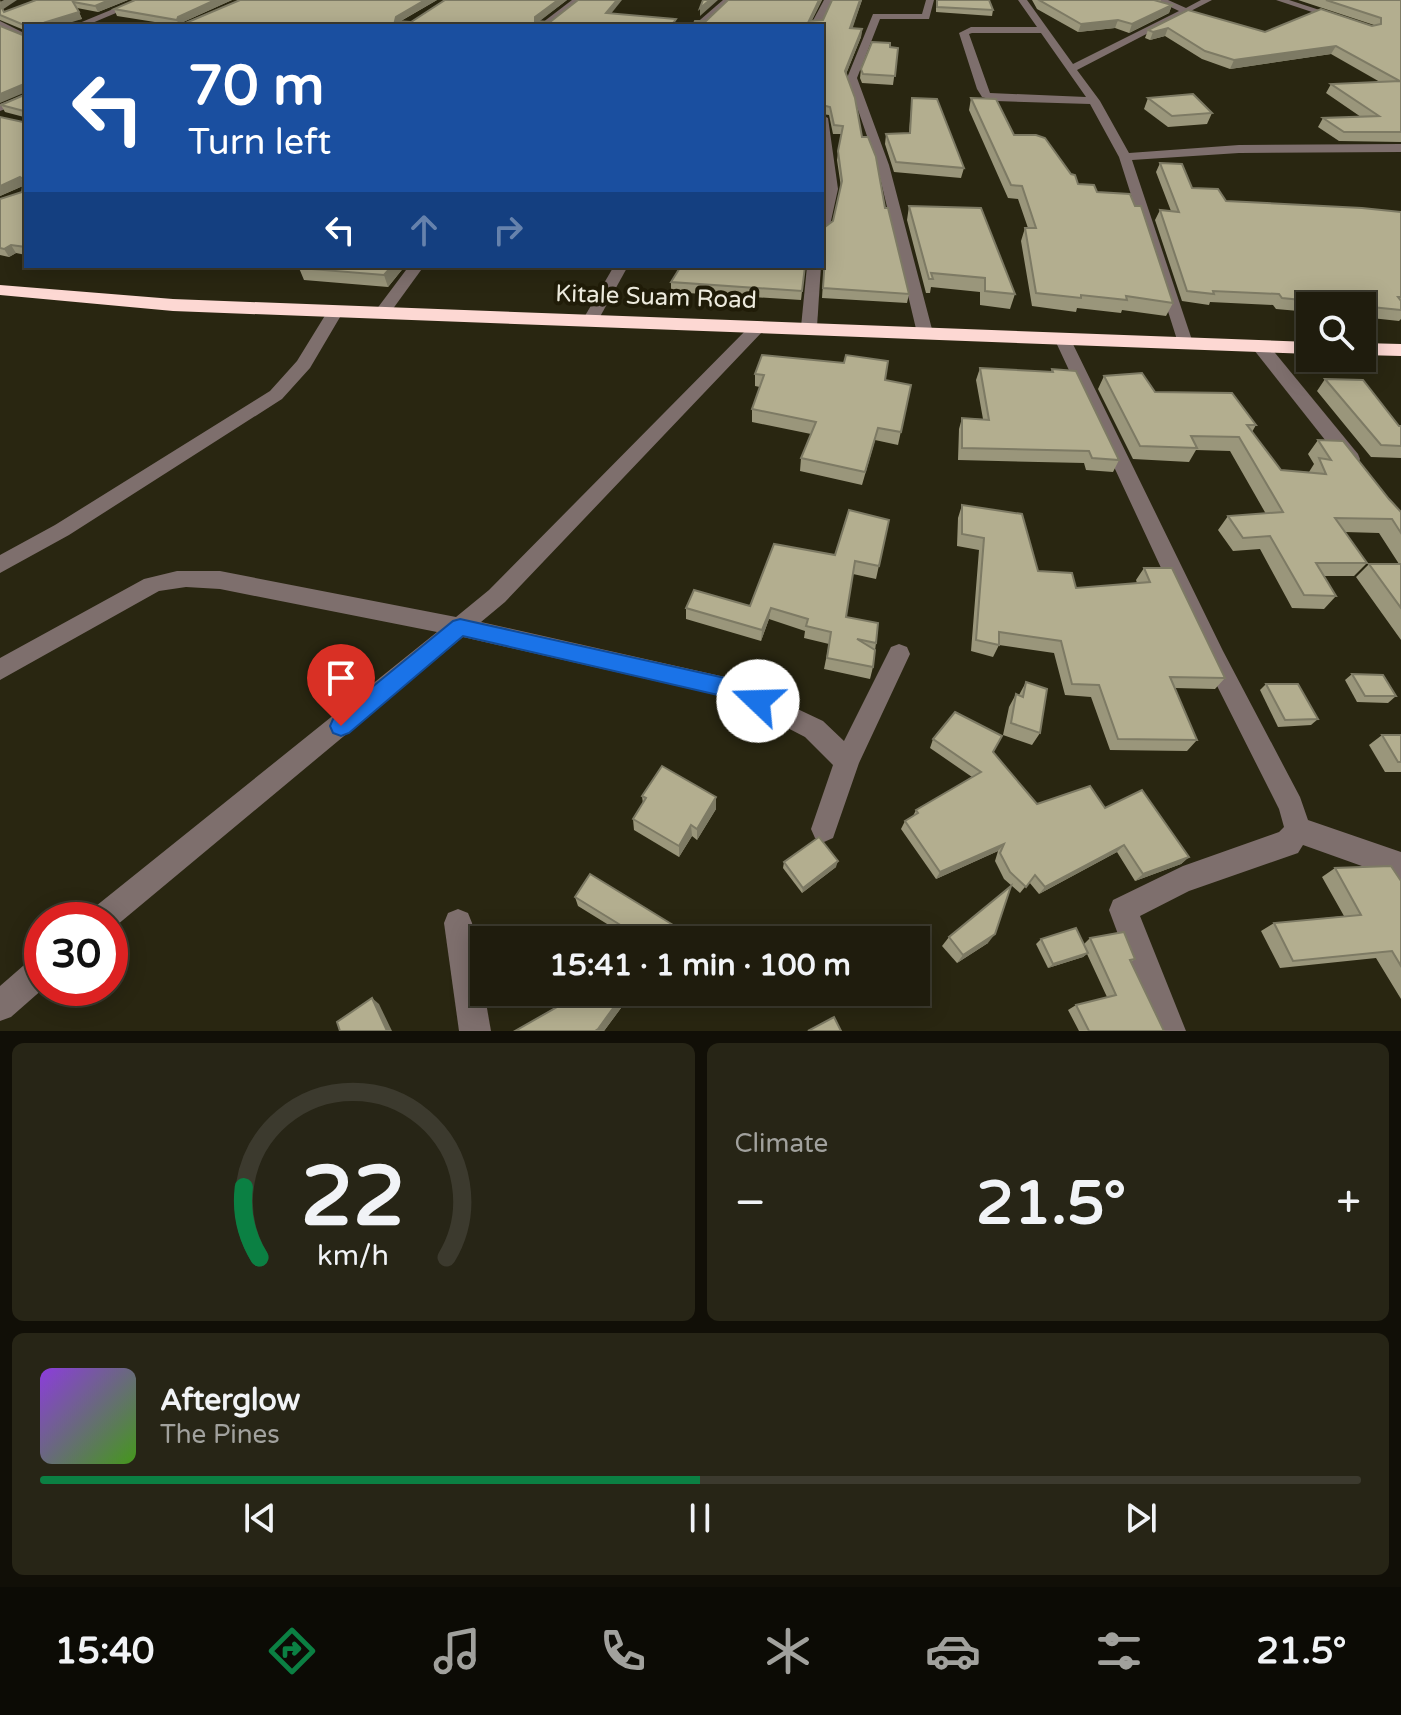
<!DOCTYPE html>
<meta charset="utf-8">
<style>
:root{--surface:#1f1c0d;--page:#272516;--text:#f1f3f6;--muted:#a1a19d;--line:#3c3a2e;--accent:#0b8043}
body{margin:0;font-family:"Varela Round",sans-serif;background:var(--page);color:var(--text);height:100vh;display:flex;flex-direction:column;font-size:30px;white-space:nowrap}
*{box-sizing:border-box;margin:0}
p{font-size:26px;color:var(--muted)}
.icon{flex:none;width:44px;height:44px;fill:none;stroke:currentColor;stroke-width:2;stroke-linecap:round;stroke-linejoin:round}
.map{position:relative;height:1031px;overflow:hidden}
.drawer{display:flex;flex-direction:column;gap:12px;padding:12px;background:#110f07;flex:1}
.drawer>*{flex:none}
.top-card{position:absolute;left:24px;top:24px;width:800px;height:244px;border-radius:0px;box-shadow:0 4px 20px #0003,0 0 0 2px var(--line);background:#1a4fa0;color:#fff;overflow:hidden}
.tools{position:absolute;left:1296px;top:292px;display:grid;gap:16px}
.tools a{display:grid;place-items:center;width:80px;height:80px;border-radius:0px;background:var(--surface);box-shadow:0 4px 20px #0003,0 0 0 2px var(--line);font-size:40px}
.speed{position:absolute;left:24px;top:902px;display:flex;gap:16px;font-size:40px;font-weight:700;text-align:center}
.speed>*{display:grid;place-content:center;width:104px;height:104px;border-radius:50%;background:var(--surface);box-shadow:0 4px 20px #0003,0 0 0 2px var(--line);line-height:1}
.speed .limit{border:12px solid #d22;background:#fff;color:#111}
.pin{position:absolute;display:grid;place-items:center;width:68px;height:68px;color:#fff;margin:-82px -34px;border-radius:50% 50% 50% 0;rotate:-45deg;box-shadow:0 0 8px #0007}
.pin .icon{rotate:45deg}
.me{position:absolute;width:88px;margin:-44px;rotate:291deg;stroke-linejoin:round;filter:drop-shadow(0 0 6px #0008)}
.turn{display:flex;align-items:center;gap:28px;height:168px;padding:0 32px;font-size:36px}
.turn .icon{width:104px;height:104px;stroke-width:2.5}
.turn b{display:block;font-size:56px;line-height:68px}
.lanes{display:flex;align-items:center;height:76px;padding:0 32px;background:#0003;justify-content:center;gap:40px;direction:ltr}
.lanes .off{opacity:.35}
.big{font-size:60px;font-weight:700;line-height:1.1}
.drawer .widget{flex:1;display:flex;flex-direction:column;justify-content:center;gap:12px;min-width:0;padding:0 28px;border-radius:12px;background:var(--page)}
.drawer .dial{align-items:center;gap:0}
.dial svg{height:208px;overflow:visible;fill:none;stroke:var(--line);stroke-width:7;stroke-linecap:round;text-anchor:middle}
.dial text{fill:var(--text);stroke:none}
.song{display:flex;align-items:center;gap:24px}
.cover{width:96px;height:96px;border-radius:12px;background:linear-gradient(135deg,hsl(270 70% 55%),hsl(100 70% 35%))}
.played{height:8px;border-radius:4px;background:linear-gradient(90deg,var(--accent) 50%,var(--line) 50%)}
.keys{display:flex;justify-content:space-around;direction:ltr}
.heat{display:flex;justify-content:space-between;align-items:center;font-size:44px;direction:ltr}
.drawer .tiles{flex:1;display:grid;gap:12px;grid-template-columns:1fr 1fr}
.widget:last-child{grid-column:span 2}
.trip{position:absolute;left:470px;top:926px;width:460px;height:80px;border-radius:0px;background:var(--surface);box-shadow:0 4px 20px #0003,0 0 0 2px var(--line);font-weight:700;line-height:80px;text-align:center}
.menu{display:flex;height:128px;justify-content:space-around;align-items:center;background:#0c0b05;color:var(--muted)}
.menu .icon{width:56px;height:56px}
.menu .current{color:var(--accent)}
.menu b{font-size:36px;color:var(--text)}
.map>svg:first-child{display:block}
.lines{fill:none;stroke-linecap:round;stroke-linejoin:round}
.minor{fill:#7e6f6d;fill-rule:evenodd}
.highway{fill:#fdd8d3;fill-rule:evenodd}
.wall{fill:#9a967b}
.shaded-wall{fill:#7d7a64}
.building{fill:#b3ae8f;stroke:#7d7a64;stroke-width:2}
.route{fill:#1a73e8;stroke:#114b97;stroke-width:2}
.labels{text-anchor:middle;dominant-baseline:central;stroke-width:8;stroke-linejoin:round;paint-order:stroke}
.far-street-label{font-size:24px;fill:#eceadd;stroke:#201c08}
</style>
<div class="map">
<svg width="1401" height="1031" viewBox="0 0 1401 1031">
<rect width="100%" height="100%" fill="#292611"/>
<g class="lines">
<g class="minor">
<path d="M135,0h12l-62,26h-13z"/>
<path d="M239,0h11l-55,26h-13z"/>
<path d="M572,0h10l-33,26h-11z"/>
<path d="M723,0h9l-28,26h-11z"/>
<path d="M824,0h8l-12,26h-10z"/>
<path d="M926,0h8l-5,19h-49l-23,59 32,87 44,168 -8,5 -8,-5 -40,-168 -30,-87 26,-64h49z"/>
<path d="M1018,0h9l46,64 106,-53 -23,-11h12l18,8 15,-8h11l-135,70 23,31 29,52 110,-8 162,-1v8l-162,1 -107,7 61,183 -2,3h-12l-60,-189 -29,-53 -94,-3 -14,-4 -5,-8 -18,-56 12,-6h66zM972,33h69l45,64 -96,-4 -21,-59z"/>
<path d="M1276,0h13l58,19 -8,2z"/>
<path d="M0,21l26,13v7l-26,-13z"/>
<path d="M26,94v7l-26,10v-7z"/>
<path d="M822,115l6,3 10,71 -9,41 -7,4v-31l4,-14z"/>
<path d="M409,266h15l-37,51h-12l-2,-3z"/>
<path d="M614,266h14l-32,58h-12l-2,-3z"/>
<path d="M807,266h14l-4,61 -8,5 -8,-5z"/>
<path d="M335,307l8,5 -33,56 -28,31 -213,136 -69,38v-18l55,-30 215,-134 27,-30 32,-52z"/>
<path d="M757,323l6,2v6l-258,271 -24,20 253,57 89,42 21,20 47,-94 8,-3 8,3 3,7 -51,109 -26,75 -9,4 -9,-4 -4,-9 22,-64 -28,-28 -75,-39 -267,-61 -352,293 -1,-10h-23l4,-10 346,-278 -217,-43 -34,-2 -27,4 -159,89v-22l144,-79 33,-8h43l236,46 33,-27 262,-265z"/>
<path d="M1062,333l8,5 153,313 77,146 8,23 93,32v28l-98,-35 -5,8 -109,38 -49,25 46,115h-32l-45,-121 4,-10 70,-34 96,-34 5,-5 -5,-18 -76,-151 -149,-320z"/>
<path d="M1260,341l6,1 92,112 2,5 -2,5h-14l-90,-114v-8z"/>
<path d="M458,909l10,4 4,10 19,108h-32l-15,-108 4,-10z"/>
<path d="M42,955l2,33 -33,29 -11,4v-35l31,-27z"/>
</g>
<g class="highway">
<path d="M0,285l173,14 1137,43v12l-1137,-43 -173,-16z"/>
<path d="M1362,343l39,1v12l-39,-1z"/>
</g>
</g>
<g class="wall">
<path d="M0,0l4,12 32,-12h92l-30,12 -21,-4 5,11 -56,7v229l-10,-2 -7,4 -9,-2v-56l22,-7 1,-6 -23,10 23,-74 1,-5 -19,-5 -4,-7 23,-10 1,-59 -1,-6 -24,-10z"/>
<path d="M135,0h97l-51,23 -1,3 -63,-10 -3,-7z"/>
<path d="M437,0l-36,21 10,1 156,-22 -28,21 11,1 61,-8 65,12h-486l-2,-4z"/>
<path d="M728,0h94l-10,20h11l9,-20h30l-10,28 10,1 -1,8 -15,37 16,63 23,71 24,86 -2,9 -85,-5 2,-32 -2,-2v-38l3,1 8,-6 8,-34 -4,-27 4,-26h-8l-4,-19 -7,-1v-88l-116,-5z"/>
<path d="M936,0h53l4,10 -1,6 -56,-4z"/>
<path d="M1032,0h129l-1,2 12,3 -3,8 -40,20 -14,-5 -37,4 -41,-23z"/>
<path d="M1298,0h103v142l-62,-1 -21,-14 5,-9 38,-1 -35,-24 5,-9 49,-2 -49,-28 -101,15 -28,-10 -37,-23 -15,4 -5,-2 3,-8 40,-20 77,22 109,-7z"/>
<path d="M890,47l8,1 -5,37 -31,-2 -2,-5 1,-9z"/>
<path d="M912,98l52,70 -3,10 -67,-6 -9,-28 1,-10 23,-1z"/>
<path d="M971,98l43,37 64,49 19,8 76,111 -7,13 -44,-6 -1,3 -44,-5 -1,4 -44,-6 -11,-65 4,-13h3l-10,-29 -10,-1 -39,-88z"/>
<path d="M1148,98l64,15 -5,11 -39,3 -24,-18z"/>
<path d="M1160,163l32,25 34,13 175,11v107l-2,2 -37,-4v-11h-52v6l-34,-3 -3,-4 -63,-3 -1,3 -27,-4 -27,-81 5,-10 11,1 -15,-39z"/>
<path d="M909,206l106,88 -5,15 -30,-4v-13l-49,-5 -1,6h-4l-19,-73z"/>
<path d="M405,266l-17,21 -84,-7 -5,-12z"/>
<path d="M805,266l-4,34 -130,-8v-10z"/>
<path d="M980,368l71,4 1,-3 67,91 -6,12 -27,-2 -2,-7 -126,-3 1,-31 3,-11 21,1 -7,-39z"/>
<path d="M755,374l130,6 26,5 -13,60 -23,-5 -13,45 -62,-14 1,-13 10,-24 -59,-12v-13l8,-22 -5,-1z"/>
<path d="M1104,376l152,49 -4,7 29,38 28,2 5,-8 -6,-10 10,-14 71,59 12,13v128l-45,-63 13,-13h30l-20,-31 -34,-1 22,31 -13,13h-30l12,20 -12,13 -32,-1 -32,-59 -27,2 -15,-21 10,-14 38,-2 -36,-63 -34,-1 -7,12 -56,-3 -35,-70z"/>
<path d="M1325,379l74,47h2v32l-30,-1 -54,-66z"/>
<path d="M962,505l76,66 38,17 61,-5 -1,-3 8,-12 81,110 -10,11 -40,-1 22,52 -10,11 -77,-1 -19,-53 -26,-2 -11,-42 -55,-8 -6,12 -22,-6 8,-101 -22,-4 1,-28z"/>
<path d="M889,520l-13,59 -23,-5 -7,43 30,26 -3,24 -3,12 -46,-10 5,-25 -25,-6 1,-7 -36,-12 -8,22 -75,-22v-11l64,-2 85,-51z"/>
<path d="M1352,674l44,22 -8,7 -31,-1 -12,-22z"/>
<path d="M1026,682l14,51 -8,12 -29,-10 6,-28 7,-13 3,1z"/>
<path d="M1266,684l52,35 -7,6 -33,2 -18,-37z"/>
<path d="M1382,735h19v37h-16l-16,-27z"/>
<path d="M933,739l60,14 44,51 68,4 84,49 -8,7 -46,17 -18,-29 -78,42 -10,-12 -9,11 -16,-14 -9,-18 3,-10 -62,28 -35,-50 4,-8 8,-5 3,-6 56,-33 -42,-29z"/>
<path d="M642,796l74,13 -19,31 -5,-4 -13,21 -45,-27 -1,-11 10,-15z"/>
<path d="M784,862l52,5 -34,26 -19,-25z"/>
<path d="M1335,868l66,13v118l-25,-41 -96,10 -19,-37 13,-8 70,-7 -22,-39z"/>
<path d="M575,897l116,39v4h-30l-15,-2 -1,2h-12l-55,-34z"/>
<path d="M949,937l39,6 -31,20 -15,-17z"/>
<path d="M1090,938l45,21 -4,3 33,69h-85l-11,-21 8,-5 31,-8 -20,-43 -4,3 -35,11 -12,-24 5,-5 43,5z"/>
<path d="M551,992h59l11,16 -17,23h-89l46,-27 -7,-6z"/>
</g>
<g class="shaded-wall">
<path d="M4,0h13l-15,10 -2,-8z"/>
<path d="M109,0h19l-30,12 -3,-6z"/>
<path d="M215,0h17l-51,23 -2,3 -2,-6 1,-3z"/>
<path d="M425,0h12l-40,23 -2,-2 1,-4z"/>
<path d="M558,0h9l-31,24v2l-1,-9z"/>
<path d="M617,0h5l-16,20v-7z"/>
<path d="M710,0h8l-18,16v-8z"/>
<path d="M819,0h3l-13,26v-5z"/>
<path d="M860,0h2l-12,36v-8z"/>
<path d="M1172,5l-3,8 -40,20 3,-9z"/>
<path d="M79,12l3,7 -23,7h-11l-2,-4z"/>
<path d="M1118,20l-3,8 -37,4 3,-8z"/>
<path d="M1168,28l-3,8 -15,4 3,-8z"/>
<path d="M862,29l-1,8 -17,42 1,-8z"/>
<path d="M1336,46l-5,8 -101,15 4,-9z"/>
<path d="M24,84l2,8 -26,11v-9z"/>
<path d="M20,177l5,8 -25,11v-10z"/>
<path d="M11,245l5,8 -7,4 -5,-8z"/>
<path d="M392,266h13l-17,21 -4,-12z"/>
<path d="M771,608l-2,11 -8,22 1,-11z"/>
<path d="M716,797v12l-19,31v-11z"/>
<path d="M691,825l1,11 -13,21v-11z"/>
<path d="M1004,844l-6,7 -62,28 4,-7z"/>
<path d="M1124,845l-7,7 -78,42 6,-7z"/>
<path d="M1189,857l-8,7 -46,17 8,-7z"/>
<path d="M838,861l-2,6 -34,26 1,-5z"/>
<path d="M645,929l1,9 -1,2h-4l-1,-3z"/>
<path d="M995,934l-7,9 -31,20 6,-8z"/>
<path d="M1088,953l-5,4 -35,11 5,-4z"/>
<path d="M372,998l7,6 13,27h-5z"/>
<path d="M619,1000l2,8 -17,23h-9z"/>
</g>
<g class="building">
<path d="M36,0h73l-14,6 -22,-4 6,10 -33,10 7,4h-27v221l-15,-2 -7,4 -4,-1v-49l22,-7 2,-12 -4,-3 -20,9v-69l23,5 1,-11 -23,-6 23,-10v-11l-24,10v-68l25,10 -1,-11 -24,-10v-10l4,7z"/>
<path d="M135,0h80l-37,17 -1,3 -63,-11z"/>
<path d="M240,0h185l-29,17 -1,4 16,1 34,-22h113l-23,17v4l15,1 28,-22h39l-11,13 70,6 -5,7h-462l-21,-4z"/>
<path d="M703,0h7l-10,8z"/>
<path d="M728,0h91l-10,21 14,-1 9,-20h28l-10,28 12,1 -17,42 10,27 7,39h6l8,20 9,51h3l21,86 -86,-6 2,-31 -3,-4v-27l3,1 8,-6 9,-40 -4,-30 5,-25 -9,-1 -4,-18 -8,-2v-79h-129l2,-5h11z"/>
<path d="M937,0h52l4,10 -56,-3z"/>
<path d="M1039,0h115l18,5 -40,19 -14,-4 -37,4z"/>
<path d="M1326,0h75v132h-57l-21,-14 56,-2 -48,-32 69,-3 -64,-35 -102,14 -29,-9 -37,-23 -15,4 -5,-2 40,-20 77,22 56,-23 51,17 9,-2v-6z"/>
<path d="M872,42l18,1v4l8,1 -3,28 -32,-2 -2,-5z"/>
<path d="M1193,94l19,19 -40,3 -24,-18z"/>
<path d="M912,98l25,1 27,69 -68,-6 -10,-28 24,-1z"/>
<path d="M971,98l25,1 18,36h22l9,3 26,36 4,1 3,9 16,1 3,7 33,2 5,12h6l32,97 -47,-7 1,4 -46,-5v3l-45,-5 -11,-65h11l-14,-42 -11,-1z"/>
<path d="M1160,163l22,1 10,24 26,1 8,12 136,7 39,4v85h-3l3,4v9l-119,-12 -3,-4 -66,-3 1,3 -27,-3 -27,-81 19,2z"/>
<path d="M909,206l72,2 34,86 -30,-3v-13l-54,-5 2,6h-4z"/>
<path d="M301,266h91l-8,9 -85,-7z"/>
<path d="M681,266h124l-3,25 -131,-9z"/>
<path d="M762,355l82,8 2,-8 42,6 -3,19 26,5 -10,47 -23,-4 -13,44 -64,-14 15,-36 -64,-13 12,-34 -9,-1z"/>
<path d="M980,368l73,4 -1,-3 24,2 43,89 -27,-2 -3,-7 -127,-3v-30l27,2z"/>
<path d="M1142,373l13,19 77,1 24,32h-9l34,45 45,4 -7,-16 12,2 -13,-20 25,1 46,58 12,13v21l-9,-14 -57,-1 32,45h-51l20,33 -32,-1 -34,-59 -27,2 -15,-22 55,-4 -44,-75 -48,-1 6,12 -57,-2 -36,-70z"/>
<path d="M1325,379l38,1 36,46h2v20l-20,-1z"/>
<path d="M962,505l60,9 16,57 34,2 4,15 74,-6 -6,-14h28l53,110 -55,-1 27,63 -79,-1 -19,-54 -27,-1 -11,-43 -62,-9v13l-23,-5 8,-102 -22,-4z"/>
<path d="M849,510l40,10 -10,46 -24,-5 -9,56 32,6 -2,20 -19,-4 18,11 -2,17 -46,-9 4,-26 -25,-6 2,-7 -37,-11 -9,22 -76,-22 8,-18 56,16 24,-62 61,11z"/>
<path d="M1369,564h32v44z"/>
<path d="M1352,674l31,1 13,21h-31z"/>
<path d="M1026,682l21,7 -7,44 -29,-10 5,-29 7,3z"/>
<path d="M1266,684h32l20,35 -33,1z"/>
<path d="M955,712l47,24 -9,16 44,52 53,-18 15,22 37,-18 47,67 -46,17 -19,-29 -79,42 -10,-12 -9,12 -16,-15 -10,-19 4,-9 -64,28 -35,-51 13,-8 -2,-3 65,-38 -48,-33z"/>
<path d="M1382,735h19v27h-3z"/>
<path d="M662,766l54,31 -19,32 -6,-4 -12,21 -46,-27 13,-21 -4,-2z"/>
<path d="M819,837l19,24 -35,27 -19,-26z"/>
<path d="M1391,866l10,15v85l-9,-15 -99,10 -19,-38 87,-8 -26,-47z"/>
<path d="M590,874l101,62 -46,-7 -5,8 -65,-40z"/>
<path d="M1011,886l-16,48 -32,21 -14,-18z"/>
<path d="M1076,928l12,25 -35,11 -12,-25z"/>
<path d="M1124,932l11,27 -5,1 34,71h-75l-13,-26 40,-10 -26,-57z"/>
<path d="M552,992h58l9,8 -21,29 -3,2h-80l49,-28z"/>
<path d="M372,998l15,33h-47l-3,-9z"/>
<path d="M834,1017l7,14h-33z"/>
</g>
<path class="route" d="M460,619l274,61 31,14 4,7 -4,7 -7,3 -27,-13 -268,-62 -114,97 -8,3 -8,-3 -3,-7 3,-7 120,-98z"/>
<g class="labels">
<g class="far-street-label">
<text transform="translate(656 297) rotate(2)">Kitale Suam Road</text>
</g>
</g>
</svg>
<div class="tools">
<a><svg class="icon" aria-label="search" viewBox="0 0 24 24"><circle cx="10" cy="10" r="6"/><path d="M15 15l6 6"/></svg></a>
</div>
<div class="speed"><div class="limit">30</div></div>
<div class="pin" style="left:341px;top:726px;background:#d93025"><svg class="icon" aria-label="arrive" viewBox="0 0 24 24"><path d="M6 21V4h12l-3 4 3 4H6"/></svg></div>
<svg class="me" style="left:758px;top:701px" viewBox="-20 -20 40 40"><circle r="19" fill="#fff"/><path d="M0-13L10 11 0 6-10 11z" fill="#1a73e8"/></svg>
<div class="trip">15:41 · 1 min · 100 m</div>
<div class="top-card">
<div class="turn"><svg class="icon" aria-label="left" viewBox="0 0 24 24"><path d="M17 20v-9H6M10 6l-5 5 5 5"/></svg><div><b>70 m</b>Turn left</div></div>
<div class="lanes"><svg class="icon" aria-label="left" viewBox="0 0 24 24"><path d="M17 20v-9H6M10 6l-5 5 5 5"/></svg><svg class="icon off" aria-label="ahead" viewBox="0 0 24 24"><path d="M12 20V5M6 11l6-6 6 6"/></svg><svg class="icon off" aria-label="right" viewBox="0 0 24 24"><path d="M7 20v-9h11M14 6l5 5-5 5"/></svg></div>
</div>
</div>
<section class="drawer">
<div class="tiles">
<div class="widget dial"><svg viewBox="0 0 100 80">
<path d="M14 69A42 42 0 1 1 86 69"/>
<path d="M14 69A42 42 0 0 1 8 42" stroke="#0b8043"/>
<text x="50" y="56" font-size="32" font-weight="700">22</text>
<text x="50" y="72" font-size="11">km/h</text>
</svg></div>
<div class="widget"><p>Climate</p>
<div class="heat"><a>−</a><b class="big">21.5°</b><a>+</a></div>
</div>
<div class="widget">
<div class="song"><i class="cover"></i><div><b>Afterglow</b><p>The Pines</p></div></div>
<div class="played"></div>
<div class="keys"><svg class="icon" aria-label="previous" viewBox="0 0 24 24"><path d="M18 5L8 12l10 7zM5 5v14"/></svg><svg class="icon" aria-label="pause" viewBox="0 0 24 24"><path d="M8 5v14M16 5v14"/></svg><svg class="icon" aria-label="next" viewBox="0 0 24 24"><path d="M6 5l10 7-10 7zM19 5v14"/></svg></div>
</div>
</div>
</section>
<nav class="menu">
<b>15:40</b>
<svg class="icon current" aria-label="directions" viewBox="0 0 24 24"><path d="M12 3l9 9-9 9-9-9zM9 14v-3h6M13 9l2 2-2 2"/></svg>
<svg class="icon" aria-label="music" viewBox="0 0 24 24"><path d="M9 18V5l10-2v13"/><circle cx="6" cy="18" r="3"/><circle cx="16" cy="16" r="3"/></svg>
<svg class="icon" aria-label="phone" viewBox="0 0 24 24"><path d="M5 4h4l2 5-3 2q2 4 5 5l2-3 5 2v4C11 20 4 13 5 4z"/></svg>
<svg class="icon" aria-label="climate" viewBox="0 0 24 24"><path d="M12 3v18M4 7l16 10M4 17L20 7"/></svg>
<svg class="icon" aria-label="car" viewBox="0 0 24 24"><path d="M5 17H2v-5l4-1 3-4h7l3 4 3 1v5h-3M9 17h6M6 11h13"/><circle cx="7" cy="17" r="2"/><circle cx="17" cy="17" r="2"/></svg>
<svg class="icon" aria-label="filters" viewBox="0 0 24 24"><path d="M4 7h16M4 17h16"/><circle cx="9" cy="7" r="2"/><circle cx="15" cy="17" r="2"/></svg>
<b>21.5°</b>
</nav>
